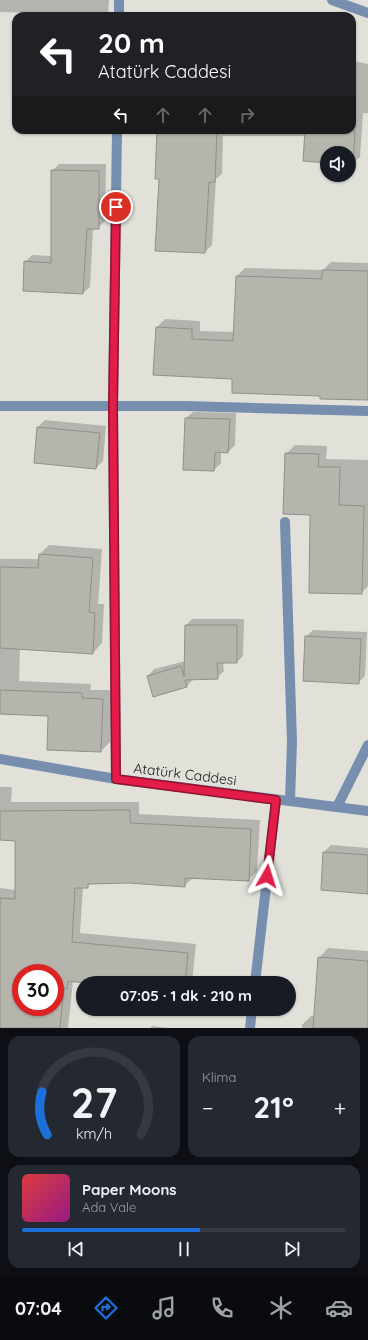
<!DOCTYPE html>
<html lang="tr">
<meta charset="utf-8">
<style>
:root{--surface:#171b24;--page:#242831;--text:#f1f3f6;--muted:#9ea1a6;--line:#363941;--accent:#1d70da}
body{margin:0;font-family:Quicksand,sans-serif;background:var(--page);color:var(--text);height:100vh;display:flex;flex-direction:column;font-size:15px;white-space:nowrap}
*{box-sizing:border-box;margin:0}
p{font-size:13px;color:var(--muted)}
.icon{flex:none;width:22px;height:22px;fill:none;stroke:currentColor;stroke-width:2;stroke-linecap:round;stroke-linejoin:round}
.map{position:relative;height:1028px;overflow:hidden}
.drawer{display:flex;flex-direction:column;gap:8px;padding:8px;background:#0d0f14;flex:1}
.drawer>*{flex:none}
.banner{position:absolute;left:12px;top:12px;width:344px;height:122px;border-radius:12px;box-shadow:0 1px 3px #0004;background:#202124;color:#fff;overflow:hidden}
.tools{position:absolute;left:320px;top:146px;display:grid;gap:8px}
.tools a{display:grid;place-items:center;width:36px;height:36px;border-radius:50%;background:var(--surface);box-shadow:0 1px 3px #0004;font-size:20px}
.speed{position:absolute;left:12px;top:964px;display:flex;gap:8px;font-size:20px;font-weight:700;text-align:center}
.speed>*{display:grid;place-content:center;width:52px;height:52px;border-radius:50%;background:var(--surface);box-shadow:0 1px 3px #0004;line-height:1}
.speed .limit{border:6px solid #d22;background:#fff;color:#111}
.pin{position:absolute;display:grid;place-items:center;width:34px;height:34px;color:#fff;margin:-17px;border:2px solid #fff;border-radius:50%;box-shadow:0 1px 4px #0007}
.me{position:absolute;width:44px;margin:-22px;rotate:6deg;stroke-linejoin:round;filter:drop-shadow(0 0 3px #0008)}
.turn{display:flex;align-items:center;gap:14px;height:84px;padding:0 20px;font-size:18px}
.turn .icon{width:52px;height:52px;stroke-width:2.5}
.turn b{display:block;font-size:28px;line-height:34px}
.lanes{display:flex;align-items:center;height:38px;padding:0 20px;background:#0003;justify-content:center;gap:20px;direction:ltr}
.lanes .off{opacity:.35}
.big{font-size:30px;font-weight:700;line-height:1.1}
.drawer .tile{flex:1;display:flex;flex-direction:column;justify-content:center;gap:6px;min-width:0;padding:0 14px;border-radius:12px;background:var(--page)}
.drawer .dial{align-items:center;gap:0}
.dial svg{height:104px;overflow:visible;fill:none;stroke:var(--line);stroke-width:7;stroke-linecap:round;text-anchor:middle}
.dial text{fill:var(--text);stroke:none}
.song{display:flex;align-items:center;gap:12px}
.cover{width:48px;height:48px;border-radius:6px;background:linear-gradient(135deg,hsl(0 70% 55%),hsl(310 70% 35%))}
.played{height:4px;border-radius:2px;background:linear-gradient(90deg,var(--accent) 55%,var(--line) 55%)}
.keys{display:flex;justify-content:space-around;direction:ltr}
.heat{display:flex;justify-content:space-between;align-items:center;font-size:22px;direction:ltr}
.drawer .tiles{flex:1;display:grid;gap:8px;grid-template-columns:1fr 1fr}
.tile:last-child{grid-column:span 2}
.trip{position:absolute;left:76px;top:976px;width:220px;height:40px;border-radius:20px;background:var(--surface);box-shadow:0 1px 3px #0004;font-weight:700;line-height:40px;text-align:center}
.dock{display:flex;height:64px;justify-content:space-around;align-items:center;background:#090b0e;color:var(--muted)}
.dock .icon{width:28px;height:28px}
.dock .current{color:var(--accent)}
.dock b{font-size:18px;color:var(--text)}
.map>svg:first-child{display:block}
.shadow{fill:#0003;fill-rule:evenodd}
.building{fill:#b5b5ae;stroke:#909089;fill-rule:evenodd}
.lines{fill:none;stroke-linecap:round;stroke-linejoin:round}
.minor{stroke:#778eaf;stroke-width:10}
.route-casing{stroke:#92132f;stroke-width:10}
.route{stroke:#e11d48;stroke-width:7}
.labels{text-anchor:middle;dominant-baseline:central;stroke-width:3.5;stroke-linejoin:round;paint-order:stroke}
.street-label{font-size:14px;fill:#151513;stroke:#e1e1da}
</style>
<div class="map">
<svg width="368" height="1028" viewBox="0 0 368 1028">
<rect width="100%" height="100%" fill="#e1e1da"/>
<g class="shadow">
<path d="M0,0h109l-1,16h-72v-3l-36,-1z"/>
<path d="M352,61l16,3v49h-5l-3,44 -8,7h-3v-11h-22v9l-22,-26h-82l-1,38 -6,5 -4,66 -7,7 -45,-74 -2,-48h194z"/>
<path d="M59,164h47l-1,57 -7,7h-5l-3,59 -7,6 -58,-31 7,-7 20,1v-85z"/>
<path d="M331,262l37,1v136l-47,-4 -88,-17 -76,-51 8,-8 35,2v10l35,1 2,-56 8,-8 78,2z"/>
<path d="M193,412l43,1 -1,32 -7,7 -7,-1v12l-7,7 -28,-52z"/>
<path d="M45,420l61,6 -3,35 -7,7 -58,-41z"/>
<path d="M295,445l32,1 -1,13 42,1v126l-7,7 -50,-79 -25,-60z"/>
<path d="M49,545l53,4 -4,55h6l-2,39 -9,10 -73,-4 -1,32 72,3 -1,6h21l-1,52 -9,9 -52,-36 -49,-1v-155h40v-5z"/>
<path d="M192,619h52l-1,37 -6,6h-14l1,9 -7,7 -24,1 -6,7 -39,-10 6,-7 32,-8v-36z"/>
<path d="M313,630l54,2 -2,44 -7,7 -52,-46z"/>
<path d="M0,787h12l-1,15h128v12l121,6 -3,51 -9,9 -54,-3 -10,9 -55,-4 -38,1 -4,4h-4l-3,46 116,11 -4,39 -119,-2 -5,47h-68v-140l16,2v-50h-16zM21,973h34v34h-34z"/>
<path d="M331,845l37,3v45l-44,-41z"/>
<path d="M328,948l40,3v77h-66v-3l9,-9h4l4,-58z"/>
<path d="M152,1026l17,2h-19z"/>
</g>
<g class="building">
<path d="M157,130h60l-2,52h-6l-4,71 -50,-2 4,-72h-4z"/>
<path d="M305,130h50l-2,35h-4v-12h-22v10l-24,-2z"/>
<path d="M51,170l48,1v58h-12l-4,65 -60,-3 1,-30 27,2z"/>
<path d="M322,270l46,1v129l-48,-1v-3l-88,-3v-14l-79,-4 3,-48 36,2v10l41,2 3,-65 86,3z"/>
<path d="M185,418l45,1 -2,34 -13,-1 -1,19 -31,-1z"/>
<path d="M37,427l63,6 -4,36 -62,-6z"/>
<path d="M285,453l34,1 -1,13h22l-1,38 25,1 -2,88 -53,-1 1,-78 -27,-1z"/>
<path d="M39,554l54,4 -4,54 6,1 -2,41 -93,-6v-81l38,1z"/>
<path d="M185,625h52v38h-20l1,16 -33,1 2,7 -34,10 -6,-21 34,-10 3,11z"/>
<path d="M305,636l56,3 -2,45 -56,-3z"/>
<path d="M0,690l82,3v5l21,1 -2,53 -54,-2 1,-34 -48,-2z"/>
<path d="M130,810v13l121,6 -2,52 -64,-3v9l-56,-4 -41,1v4h-13l-3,54 116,11 -3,30h-99l-18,-2 -1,8 -3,-1 -4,40h-60v-130l15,1v-58l-15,-1v-29zM21,973h34v34h-34z"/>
<path d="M323,852l45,3v39l-47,-4z"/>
<path d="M318,957l50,4v67h-55z"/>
</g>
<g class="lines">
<g class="minor">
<path d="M332,0l36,13"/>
<path d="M119,16v-16"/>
<path d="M0,406h185l183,5"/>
<path d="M285,522l7,220 -2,59"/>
<path d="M0,759l116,20 252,32"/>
<path d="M116,779l-3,-373 4,-276"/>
<path d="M337,807l31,-62"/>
<path d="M255,983l21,-183"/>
<path d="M250,1028l2,-19"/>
</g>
</g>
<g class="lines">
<defs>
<path id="route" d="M116,207l-3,199 3,373 160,21 -9,76"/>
</defs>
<use href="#route" class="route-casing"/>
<use href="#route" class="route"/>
</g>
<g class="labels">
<g class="street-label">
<text transform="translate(185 774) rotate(7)">Atatürk Caddesi</text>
</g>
</g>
</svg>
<div class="tools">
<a><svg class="icon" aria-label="sound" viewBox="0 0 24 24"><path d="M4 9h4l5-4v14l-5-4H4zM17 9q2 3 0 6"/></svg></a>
</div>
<div class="speed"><div class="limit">30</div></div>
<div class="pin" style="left:116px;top:207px;background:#d93025"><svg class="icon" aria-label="arrive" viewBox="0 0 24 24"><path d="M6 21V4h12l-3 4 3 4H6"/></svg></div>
<svg class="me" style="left:267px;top:876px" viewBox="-20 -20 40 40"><path d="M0-17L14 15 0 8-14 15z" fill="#e11d48" stroke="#fff" stroke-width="4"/></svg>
<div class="trip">07:05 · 1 dk · 210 m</div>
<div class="banner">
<div class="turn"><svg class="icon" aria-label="left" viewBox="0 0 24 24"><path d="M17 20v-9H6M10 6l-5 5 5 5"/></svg><div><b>20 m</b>Atatürk Caddesi</div></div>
<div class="lanes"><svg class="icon" aria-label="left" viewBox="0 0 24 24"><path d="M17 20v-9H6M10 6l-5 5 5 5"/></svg><svg class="icon off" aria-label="ahead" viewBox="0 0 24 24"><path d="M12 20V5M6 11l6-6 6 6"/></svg><svg class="icon off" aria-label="ahead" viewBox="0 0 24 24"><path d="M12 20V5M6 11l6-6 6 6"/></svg><svg class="icon off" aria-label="right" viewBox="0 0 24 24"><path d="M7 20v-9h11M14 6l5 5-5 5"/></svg></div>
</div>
</div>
<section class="drawer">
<div class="tiles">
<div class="tile dial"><svg viewBox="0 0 100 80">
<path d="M14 69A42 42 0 1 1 86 69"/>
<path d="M14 69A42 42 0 0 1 10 36" stroke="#1d70da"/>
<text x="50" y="56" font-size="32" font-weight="700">27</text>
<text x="50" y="72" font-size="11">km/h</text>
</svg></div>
<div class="tile"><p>Klima</p>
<div class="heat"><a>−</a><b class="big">21°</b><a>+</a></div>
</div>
<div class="tile">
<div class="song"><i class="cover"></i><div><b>Paper Moons</b><p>Ada Vale</p></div></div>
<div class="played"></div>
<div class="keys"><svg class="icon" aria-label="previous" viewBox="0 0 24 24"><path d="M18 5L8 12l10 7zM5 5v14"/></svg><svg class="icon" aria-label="pause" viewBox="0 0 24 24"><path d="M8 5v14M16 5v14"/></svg><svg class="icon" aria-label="next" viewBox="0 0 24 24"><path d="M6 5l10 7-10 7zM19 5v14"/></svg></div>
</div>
</div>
</section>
<nav class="dock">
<b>07:04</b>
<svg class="icon current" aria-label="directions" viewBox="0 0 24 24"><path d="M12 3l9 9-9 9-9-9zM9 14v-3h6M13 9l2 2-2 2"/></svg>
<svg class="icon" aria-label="music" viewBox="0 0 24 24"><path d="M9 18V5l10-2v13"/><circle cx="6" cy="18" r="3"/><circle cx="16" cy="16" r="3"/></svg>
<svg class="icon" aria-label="phone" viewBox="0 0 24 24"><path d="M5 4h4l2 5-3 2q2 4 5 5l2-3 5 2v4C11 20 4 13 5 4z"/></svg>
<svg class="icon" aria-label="climate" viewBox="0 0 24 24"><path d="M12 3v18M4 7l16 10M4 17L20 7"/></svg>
<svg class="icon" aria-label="car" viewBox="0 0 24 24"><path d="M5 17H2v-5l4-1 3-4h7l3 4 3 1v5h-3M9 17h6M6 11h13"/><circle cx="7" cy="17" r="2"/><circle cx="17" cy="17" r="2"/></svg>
</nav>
